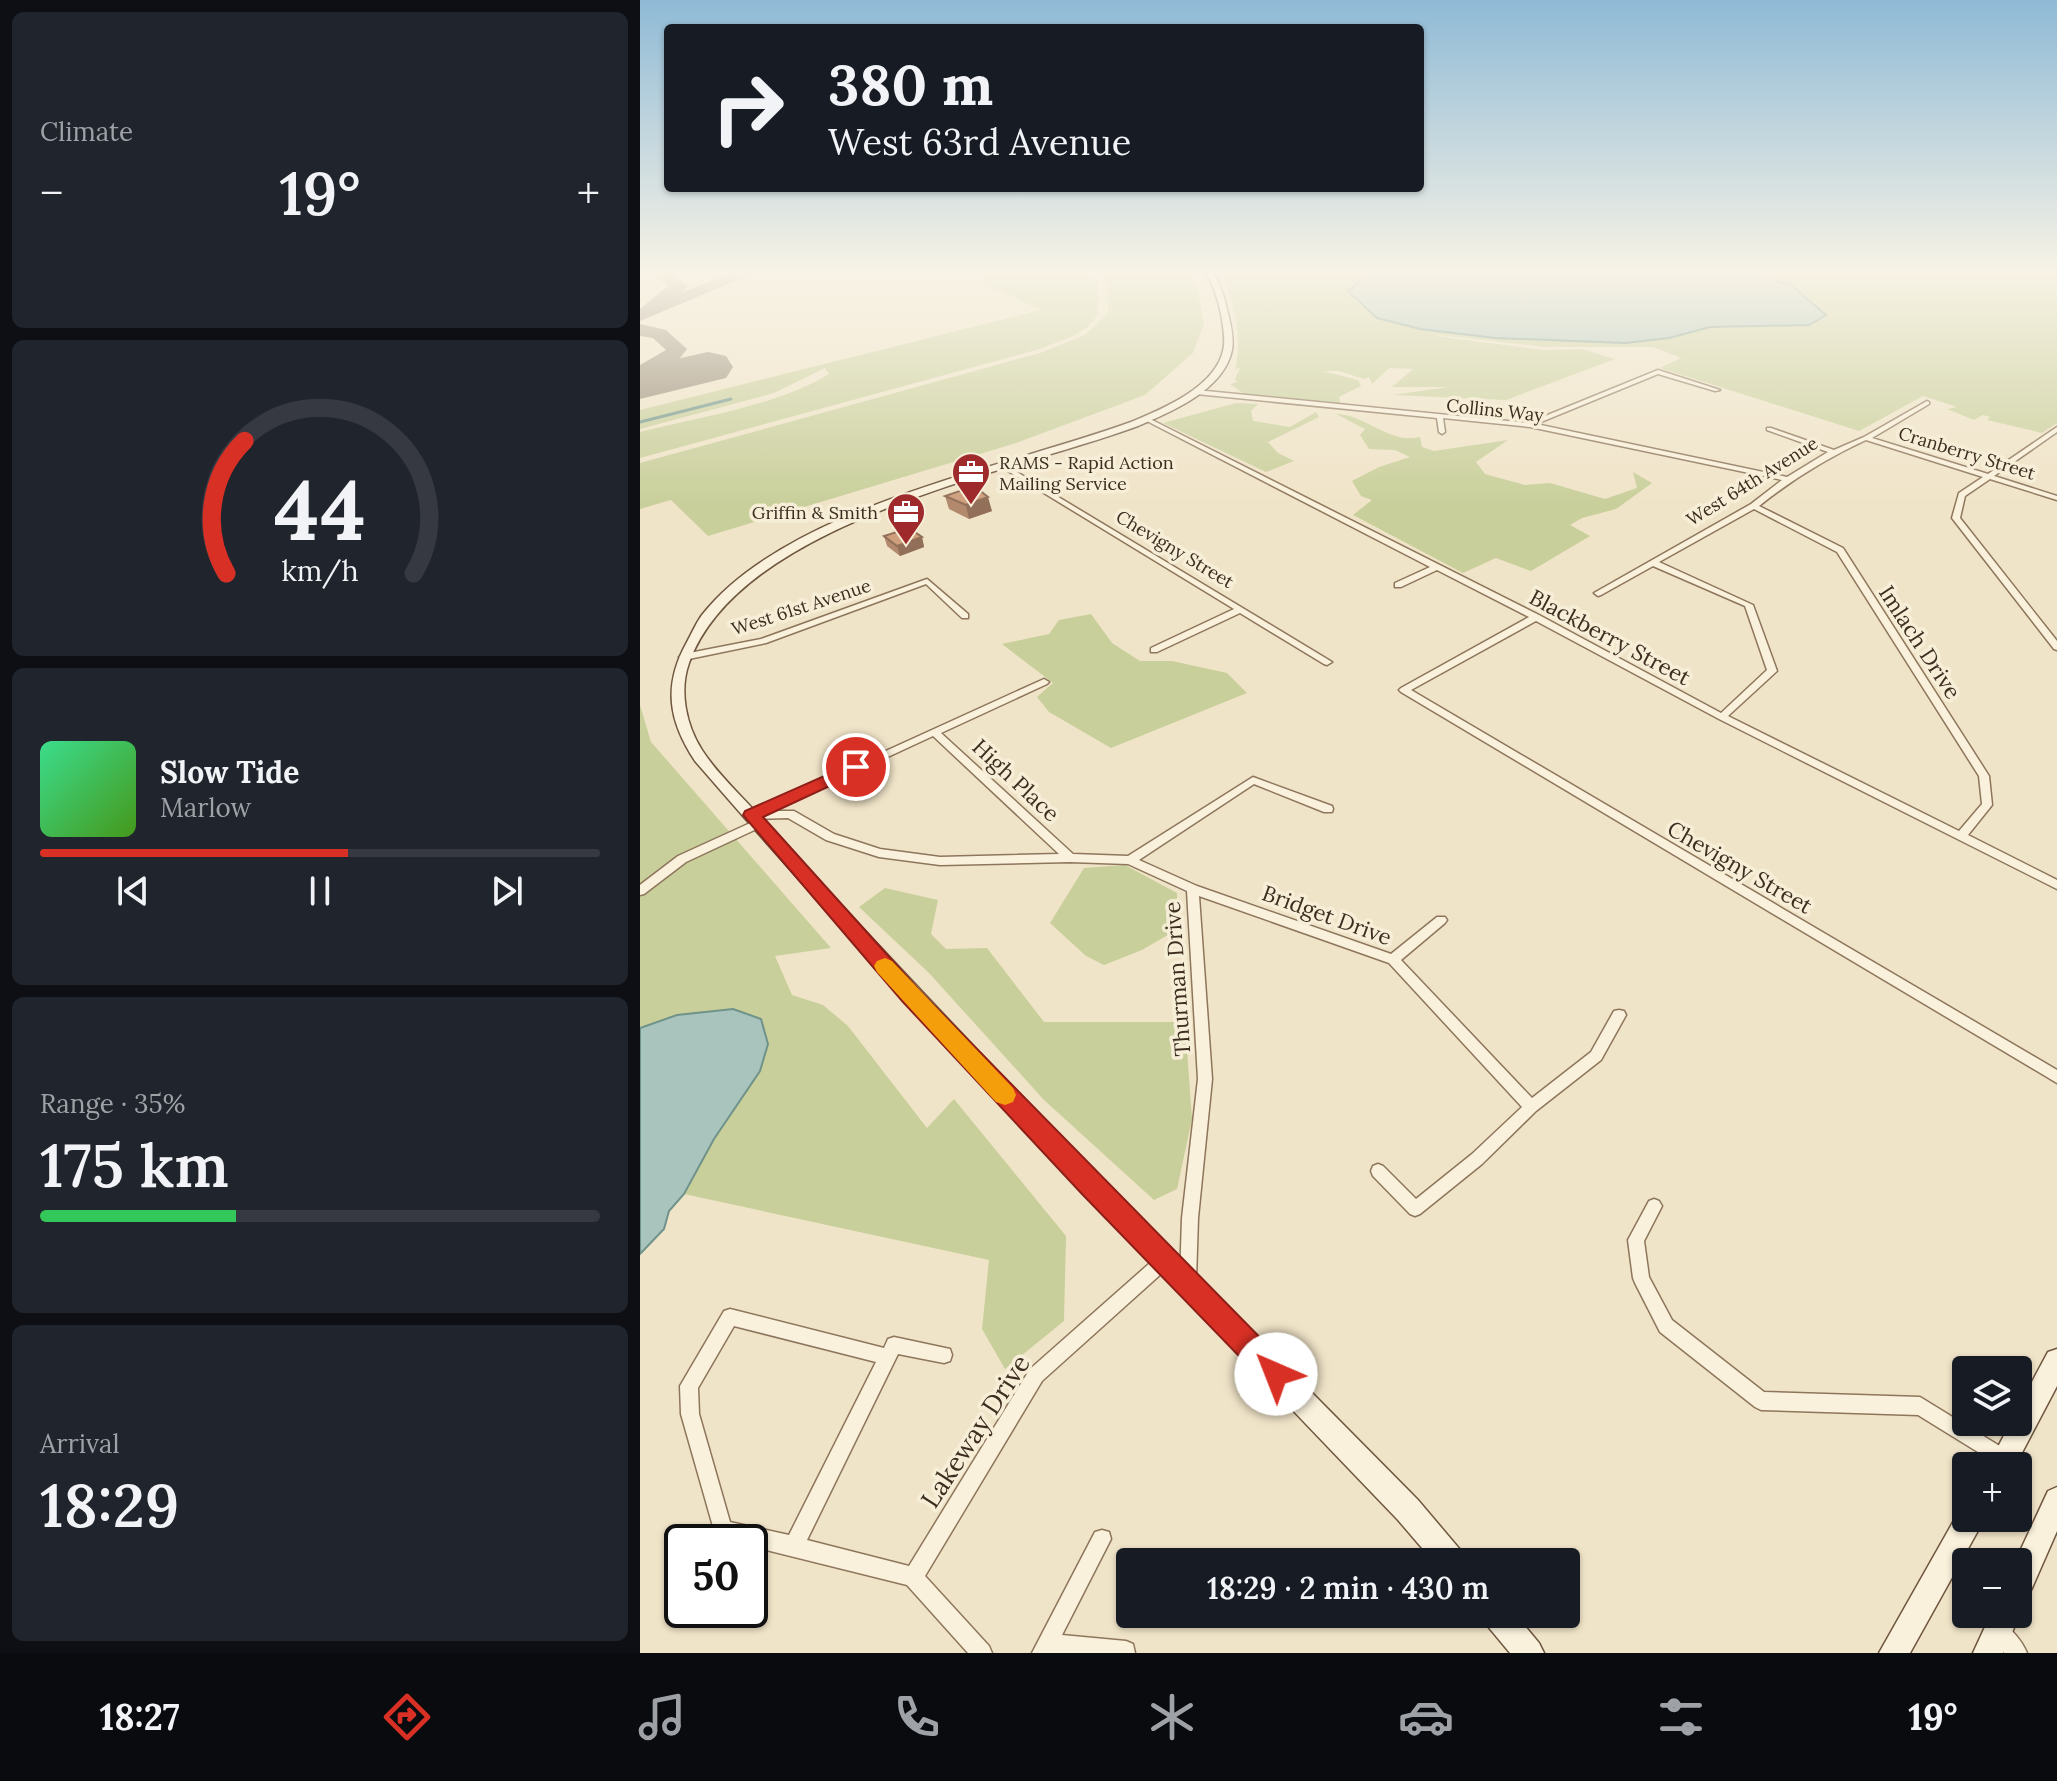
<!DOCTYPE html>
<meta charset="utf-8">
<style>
:root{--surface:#171b24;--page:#20242c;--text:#f1f3f6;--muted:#9ea1a6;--line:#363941;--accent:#d93025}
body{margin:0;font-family:Lora,serif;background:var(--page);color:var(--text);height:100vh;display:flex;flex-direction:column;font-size:30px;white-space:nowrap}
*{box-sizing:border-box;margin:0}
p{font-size:26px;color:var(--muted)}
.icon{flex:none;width:44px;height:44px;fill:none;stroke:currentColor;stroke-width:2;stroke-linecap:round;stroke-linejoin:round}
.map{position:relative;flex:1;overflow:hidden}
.side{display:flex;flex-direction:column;gap:12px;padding:12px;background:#0d0f14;width:640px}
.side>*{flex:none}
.guide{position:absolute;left:24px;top:24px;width:760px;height:168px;border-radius:8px;box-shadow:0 2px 6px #0004;background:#171b24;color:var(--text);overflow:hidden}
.fabs{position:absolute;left:1312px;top:1356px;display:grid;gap:16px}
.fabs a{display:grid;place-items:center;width:80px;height:80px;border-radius:8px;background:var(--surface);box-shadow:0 2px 6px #0004;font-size:40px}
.speed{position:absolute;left:24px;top:1524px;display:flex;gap:16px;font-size:40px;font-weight:700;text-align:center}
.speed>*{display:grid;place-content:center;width:104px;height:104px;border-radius:50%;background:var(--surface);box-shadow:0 2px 6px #0004;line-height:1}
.speed .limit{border:4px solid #111;border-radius:12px;background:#fff;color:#111}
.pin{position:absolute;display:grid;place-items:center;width:68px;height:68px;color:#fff;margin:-34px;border:4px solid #fff;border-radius:50%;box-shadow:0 2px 8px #0007}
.me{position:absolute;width:88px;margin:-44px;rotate:316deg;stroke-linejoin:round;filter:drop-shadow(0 0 6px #0008)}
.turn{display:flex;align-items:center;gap:28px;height:168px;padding:0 32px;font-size:36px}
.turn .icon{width:104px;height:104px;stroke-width:2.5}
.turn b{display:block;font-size:56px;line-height:68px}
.big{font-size:60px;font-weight:600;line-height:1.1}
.side .card{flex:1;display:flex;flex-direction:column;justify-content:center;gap:12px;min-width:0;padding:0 28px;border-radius:12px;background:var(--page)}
.side .dial{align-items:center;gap:0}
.dial svg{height:208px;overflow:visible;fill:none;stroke:var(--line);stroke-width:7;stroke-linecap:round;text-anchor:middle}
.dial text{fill:var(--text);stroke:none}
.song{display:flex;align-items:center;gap:24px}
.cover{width:96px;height:96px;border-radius:12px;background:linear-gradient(135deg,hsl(150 70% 55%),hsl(100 70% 35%))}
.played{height:8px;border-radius:4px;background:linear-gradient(90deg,var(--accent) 55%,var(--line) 55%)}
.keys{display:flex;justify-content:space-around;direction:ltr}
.heat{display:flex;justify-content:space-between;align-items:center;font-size:44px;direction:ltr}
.charge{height:12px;border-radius:6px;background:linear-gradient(90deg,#34c759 35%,var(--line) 0)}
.trip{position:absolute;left:476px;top:1548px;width:464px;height:80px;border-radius:8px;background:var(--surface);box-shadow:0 2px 6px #0004;font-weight:600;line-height:80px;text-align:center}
.dock{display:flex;height:128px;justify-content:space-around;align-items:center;background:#090b0e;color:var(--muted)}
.dock .icon{width:56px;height:56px}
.dock .active{color:var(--accent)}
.dock b{font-size:36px;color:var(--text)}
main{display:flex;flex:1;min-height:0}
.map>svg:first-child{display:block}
.green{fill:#c9cf9b}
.water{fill:#a9c4bc;stroke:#6f938a;stroke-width:2}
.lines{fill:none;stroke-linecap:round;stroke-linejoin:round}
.stream{stroke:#6f938a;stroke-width:3}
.taxiway{fill:#968974;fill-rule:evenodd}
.runway{fill:#968974;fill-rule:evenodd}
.minor-casing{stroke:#8d765c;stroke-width:3}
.secondary-casing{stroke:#6f573f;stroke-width:3}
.minor{fill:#faf1dc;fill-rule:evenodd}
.secondary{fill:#faf1dc;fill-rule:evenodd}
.wall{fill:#b2896c}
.shaded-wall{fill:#916f58}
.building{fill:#cf9f7d;stroke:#916f58;stroke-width:2}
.route{fill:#d93025;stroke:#8d1f18;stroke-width:2}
.slow{fill:#f59e0b}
.labels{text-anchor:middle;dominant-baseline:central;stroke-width:7;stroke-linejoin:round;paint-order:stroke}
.far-street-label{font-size:18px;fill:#3d2e20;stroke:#f7eed8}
.far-poi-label{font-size:18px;fill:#3d2e20;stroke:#f7eed8;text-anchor:start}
.street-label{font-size:22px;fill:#3d2e20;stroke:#f7eed8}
.near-street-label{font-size:26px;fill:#3d2e20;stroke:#f7eed8}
</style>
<main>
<section class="side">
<div class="card"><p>Climate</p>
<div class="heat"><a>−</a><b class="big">19°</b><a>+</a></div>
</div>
<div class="card dial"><svg viewBox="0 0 100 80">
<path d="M14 69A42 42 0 1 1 86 69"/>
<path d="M14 69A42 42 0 0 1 21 18" stroke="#d93025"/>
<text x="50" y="56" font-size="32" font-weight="700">44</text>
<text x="50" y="72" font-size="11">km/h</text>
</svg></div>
<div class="card">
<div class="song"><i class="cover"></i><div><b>Slow Tide</b><p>Marlow</p></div></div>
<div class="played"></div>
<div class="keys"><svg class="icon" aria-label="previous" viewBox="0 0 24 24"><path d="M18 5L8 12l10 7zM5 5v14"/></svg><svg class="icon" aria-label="pause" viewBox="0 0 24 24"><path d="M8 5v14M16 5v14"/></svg><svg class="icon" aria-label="next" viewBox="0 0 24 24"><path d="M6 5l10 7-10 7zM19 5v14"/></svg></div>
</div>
<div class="card"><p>Range · 35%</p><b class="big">175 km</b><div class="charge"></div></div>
<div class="card"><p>Arrival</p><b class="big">18:29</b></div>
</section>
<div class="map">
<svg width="1417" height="1653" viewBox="0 0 1417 1653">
<rect width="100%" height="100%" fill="#f0e4c8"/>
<g class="green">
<path d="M354,273h92l12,8c-2,10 2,25 -1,34 -8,19 -41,27 -57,34l-400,109v-26c59,-15 137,-26 189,-58l-4,-6 -51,25 -134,36v-19l401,-100 -64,-29z"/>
<path d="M460,273h87l10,13 7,38 -11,29 -48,42 -132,49 -305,92 -37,-36 -31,9v-46l400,-110 45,-18 23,-22 -1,-32z"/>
<path d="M581,273h836v150l-15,10 -55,-13 3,-3 -7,-2 -9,5 -27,-11 10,-2 -34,-11 -64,35 -199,-63 21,-10 -28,-11h-110l-104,-12 -3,1 108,14 38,-1 33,10 -109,41 -113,-5 55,-8h-56l21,-18 -24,-1 -17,16 -3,-7 -5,2 -25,-8h-16l35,9 3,6 -22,11 2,9 -94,-10 -17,-12 7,-2 -2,-3 5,-11 -5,1c8,-26 -1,-72 -14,-96z"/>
<path d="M596,403l22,1 -7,7 2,10 37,6 26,-15 3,5 -51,25 10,11 16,8 -28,11 -103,-49z"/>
<path d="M696,414c29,0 54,31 84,23l2,10 12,4 74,-11 -32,22 9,12 40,11 25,-2 55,16 32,-11 -4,-16 19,11 -36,26 -34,9 -12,7 20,11 -59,35 -35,-13 -33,15 -110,-58 19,-15 -11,-4 -9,-15 27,-14 31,-10 -15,-7 -26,-1 -9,-14 5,-6z"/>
<path d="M451,614l21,29 28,18h32l55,12 20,20 -136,55 -62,-36 -12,-15 16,-14 -51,-39 47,-10 10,-14z"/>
<path d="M0,705l11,37 180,206 -56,8 17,39 31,10 25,21 79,102 27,-29 112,137 -2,85 -59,48 -23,-40 7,-69 -305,-66 30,-54 -37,-125 -37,13z"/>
<path d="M485,865l52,28 1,36 -36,21 -38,15 -18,-9 -36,-33 34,-55z"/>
<path d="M245,888l53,12 -7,34 15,15 41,-1 57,74h141l7,97 -15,70 -23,11 -110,-100 -115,-127 -70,-66z"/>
</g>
<g class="water">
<path d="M730,273h383l39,13 34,29 -17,10 -99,2 -41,11 -44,5 -130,-5 -75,-9 -43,-11 -29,-27z"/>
<path d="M93,1009l28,10 7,25 -8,27 -46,68 -30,55 -15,17 -5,18 -24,25v-226l37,-13z"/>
</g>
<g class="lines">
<path class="stream" d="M0,422l91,-23"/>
<g class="taxiway">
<path d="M11,273h19l18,13 -6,6 50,-19h22l-114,48v-12l28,-23z"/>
<path d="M0,324l26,6 21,19 -11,14 -36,16v-14l26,-15 -13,-12 -13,-2z"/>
</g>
<path class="runway" d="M68,352l18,4 7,11 -7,11 -86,21v-32z"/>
<defs>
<g id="minor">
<path d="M1018,370l62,20 -5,1 -57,-17 -122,50 251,53 41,-25 -61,-22v-2h4l63,22 30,-13 63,-36 2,1v2l-57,34 116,36 69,-47v5l-63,44 63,20v4l-67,-21 -25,17 -5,22 97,123v9l-3,-1 -102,-131 7,-25 24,-16 -117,-37c-39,18 -73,39 -107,66l84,42 146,228 3,29 -24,30 89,45v9l-338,-170 -183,-98 -125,69 646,380v13l-656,-391 -2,-2 2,-2 128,-71 -92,-47 -36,17h-6v-4l35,-16 -287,-148 5,-1 391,197 182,98 46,-43 -22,-64 -92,-40 -52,29 -3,1 -4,-3 157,-89 31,-24 -252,-53 -87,-9 2,14 -3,2 -3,-2 -2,-14 -241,-24 -3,-2 3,-2 332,33zM1114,509l83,43 142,224 3,28 -23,27 -231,-115 49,-45 -24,-66 -94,-43z"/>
<path d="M363,466h4l325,196 -5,3 -3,-1 -84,-51 -83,39h-6v-4l83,-39 -231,-141z"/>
<path d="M287,579l41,35v4h-6l-36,-34 -160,59 -82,17 -5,-3 5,-3 77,-15z"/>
<path d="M404,679l5,3 -2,2 -106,49 132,121 55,2 125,-79 79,29 1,3 -1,3h-8l-70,-28 -115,76 58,26 194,68 46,-37h8l2,3 -2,3 -44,37 131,138 59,-46 23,-41 5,-1 5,1 2,4 -25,45 -65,51 -54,53 -62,50 -5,2 -5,-2 -37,-38 -2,-5 2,-5 5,-2 5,2 33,33 56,-45 50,-47 -133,-144 -190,-67 13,183 -14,139 -2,62 -2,6 -6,2 -6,-2 -2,-6 2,-62 16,-139 -11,-188 -59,-27 -58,-2 -130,3 -61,-8 -53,-17 -38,-22 -36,1 -5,-4 1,-3 6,-1zM293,736l126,118 -119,3 -60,-8 -46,-15 -40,-23h-23z"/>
<path d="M119,819l5,4 -1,3 -77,36 -42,32 -4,1v-10l38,-29z"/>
<path d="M1014,1199l5,2 3,5 -18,35 5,36 23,43 92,72 156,5 91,56 3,6 -3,6h-12l-81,-50 -157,-5 -6,-3 -95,-75 -25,-49 -2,-5 -5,-38 21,-39z"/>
<path d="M525,1252l6,3 2,5 -2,5 -129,116 -117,195 64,70 3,7h-24l-61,-68 -157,-39v-4h-15l-19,-5 -35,-123 -1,-28 44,-75 6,-2 154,39 4,-9 6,-2 56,12 2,6 -2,6 -6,2 -46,-9 -91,186 102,26 121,-197 129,-114zM94,1326l142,36 -87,173 -59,-13 -31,-108 -1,-26z"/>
<path d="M462,1530l7,2 2,7 -49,96 64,6 7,3 2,9h-103l63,-121z"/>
<path d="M1359,1622c12,5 23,19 28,31h-23l-12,-14 -3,-7 3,-7z"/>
</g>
<g id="secondary">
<path d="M566,273h7c8,12 12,26 15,40 3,12 6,25 4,37 -8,40 -61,62 -94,76 -127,47 -398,95 -449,237 -10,28 -3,62 13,87 16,25 40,46 60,69 50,55 101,110 152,164 165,176 335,346 504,517l44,52 4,10h-32l-36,-42c-239,-249 -477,-498 -703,-759 -27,-41 -32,-76 -8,-119 5,-9 9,-19 15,-27 85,-108 303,-147 429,-193 31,-13 83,-34 92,-71 3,-11 0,-25 -2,-37 -3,-14 -7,-28 -15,-41z"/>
<path d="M1417,1349v37l-42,80h-27l23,-44h7v-14l30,-56z"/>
<path d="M1417,1487v44l-29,66 -10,4v-39h-3l33,-71z"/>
<path d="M1326,1507v11h19l-75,135h-31l82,-145z"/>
<path d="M1378,1608l2,6 -17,39h-30l18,-39h27z"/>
<path d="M842,1614h33l24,29 5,10h-34l-24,-29z"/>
</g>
</defs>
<use href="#minor" class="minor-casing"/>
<use href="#secondary" class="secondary-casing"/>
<use href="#minor" class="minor"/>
<use href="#secondary" class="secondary"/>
</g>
<g class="wall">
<path d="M305,496l47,15 -23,8 -20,-10z"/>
<path d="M244,536l38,1 2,10 -24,9 -13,-10z"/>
</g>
<g class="shaded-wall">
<path d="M348,497l4,14 -23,8 -3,-14z"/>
<path d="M282,537l2,10 -24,9 -3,-10z"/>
</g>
<g class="building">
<path d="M334,486l14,11 -22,8 -21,-9z"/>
<path d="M269,528l13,9 -25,9 -13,-10z"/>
</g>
<linearGradient id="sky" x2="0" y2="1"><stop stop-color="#8fbad6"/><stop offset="0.54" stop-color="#f8f3e6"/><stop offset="1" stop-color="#f8f3e6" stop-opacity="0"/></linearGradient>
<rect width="1417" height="504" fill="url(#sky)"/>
<path class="route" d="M216,762l9,5 -3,4 -99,46 156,173 367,374 4,10 -4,10 -10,4 -10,-4 -184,-190 -179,-192 -160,-187 2,-4z"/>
<path class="slow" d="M245,958l7,3 121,127 3,7 -3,7 -8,3 -9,-3 -119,-130 -3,-6 3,-5z"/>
<defs>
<symbol id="office-pin" viewBox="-11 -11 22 30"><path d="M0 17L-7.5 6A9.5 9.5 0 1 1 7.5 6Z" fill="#9e2a2b" stroke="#f7eed8"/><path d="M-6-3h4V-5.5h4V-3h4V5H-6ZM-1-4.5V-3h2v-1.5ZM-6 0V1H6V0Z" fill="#fff"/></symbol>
</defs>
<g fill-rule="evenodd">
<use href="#office-pin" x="309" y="450" width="44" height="60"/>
<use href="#office-pin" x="244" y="490" width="44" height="60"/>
</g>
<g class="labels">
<g class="far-street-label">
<text transform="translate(855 410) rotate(6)">Collins Way</text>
<text transform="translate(1327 453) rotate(17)">Cranberry Street</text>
<text transform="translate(1112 481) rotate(-32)">West 64th Avenue</text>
<text transform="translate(535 549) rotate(31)">Chevigny Street</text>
<text transform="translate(161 607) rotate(-18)">West 61st Avenue</text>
</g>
<g class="far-poi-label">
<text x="359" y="462">RAMS - Rapid Action<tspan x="359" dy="21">Mailing Service</tspan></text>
<text x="238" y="512" text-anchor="end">Griffin &amp; Smith</text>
</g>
<g class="street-label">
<text transform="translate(970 637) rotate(28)">Blackberry Street</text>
<text transform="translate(1280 642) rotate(57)">Imlach Drive</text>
<text transform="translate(376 780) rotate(43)">High Place</text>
<text transform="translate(1100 867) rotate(30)">Chevigny Street</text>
<text transform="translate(687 915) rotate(20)">Bridget Drive</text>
<text transform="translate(537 979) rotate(-94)">Thurman Drive</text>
</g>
<g class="near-street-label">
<text transform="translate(335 1431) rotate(-57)">Lakeway Drive</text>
</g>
</g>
</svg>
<div class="fabs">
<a><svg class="icon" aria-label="layers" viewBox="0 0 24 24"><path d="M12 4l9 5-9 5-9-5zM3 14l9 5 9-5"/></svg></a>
<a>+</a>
<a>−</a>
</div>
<div class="speed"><div class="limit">50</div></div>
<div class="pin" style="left:216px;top:767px;background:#d93025"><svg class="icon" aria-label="arrive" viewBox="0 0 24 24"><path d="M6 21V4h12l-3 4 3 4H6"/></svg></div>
<svg class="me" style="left:636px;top:1374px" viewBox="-20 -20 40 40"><circle r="19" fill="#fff"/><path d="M0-13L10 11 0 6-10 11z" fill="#d93025"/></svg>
<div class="trip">18:29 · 2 min · 430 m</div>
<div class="guide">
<div class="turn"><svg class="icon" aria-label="right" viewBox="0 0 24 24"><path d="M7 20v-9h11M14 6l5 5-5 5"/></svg><div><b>380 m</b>West 63rd Avenue</div></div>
</div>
</div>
</main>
<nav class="dock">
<b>18:27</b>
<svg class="icon active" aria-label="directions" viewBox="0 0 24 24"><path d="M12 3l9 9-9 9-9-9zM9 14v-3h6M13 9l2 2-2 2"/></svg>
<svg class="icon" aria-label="music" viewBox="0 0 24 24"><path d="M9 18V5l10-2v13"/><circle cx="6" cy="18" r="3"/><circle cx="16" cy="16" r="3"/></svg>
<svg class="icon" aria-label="phone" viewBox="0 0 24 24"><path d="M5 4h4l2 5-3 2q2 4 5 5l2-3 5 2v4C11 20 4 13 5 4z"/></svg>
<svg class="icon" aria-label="climate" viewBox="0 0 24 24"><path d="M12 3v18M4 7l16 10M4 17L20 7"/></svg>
<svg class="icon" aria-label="car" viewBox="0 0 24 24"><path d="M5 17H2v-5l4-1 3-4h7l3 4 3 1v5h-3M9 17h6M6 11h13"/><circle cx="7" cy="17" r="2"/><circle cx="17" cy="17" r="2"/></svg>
<svg class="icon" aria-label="filters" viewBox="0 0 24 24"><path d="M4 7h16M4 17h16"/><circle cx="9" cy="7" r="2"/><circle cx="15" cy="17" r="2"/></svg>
<b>19°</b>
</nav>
